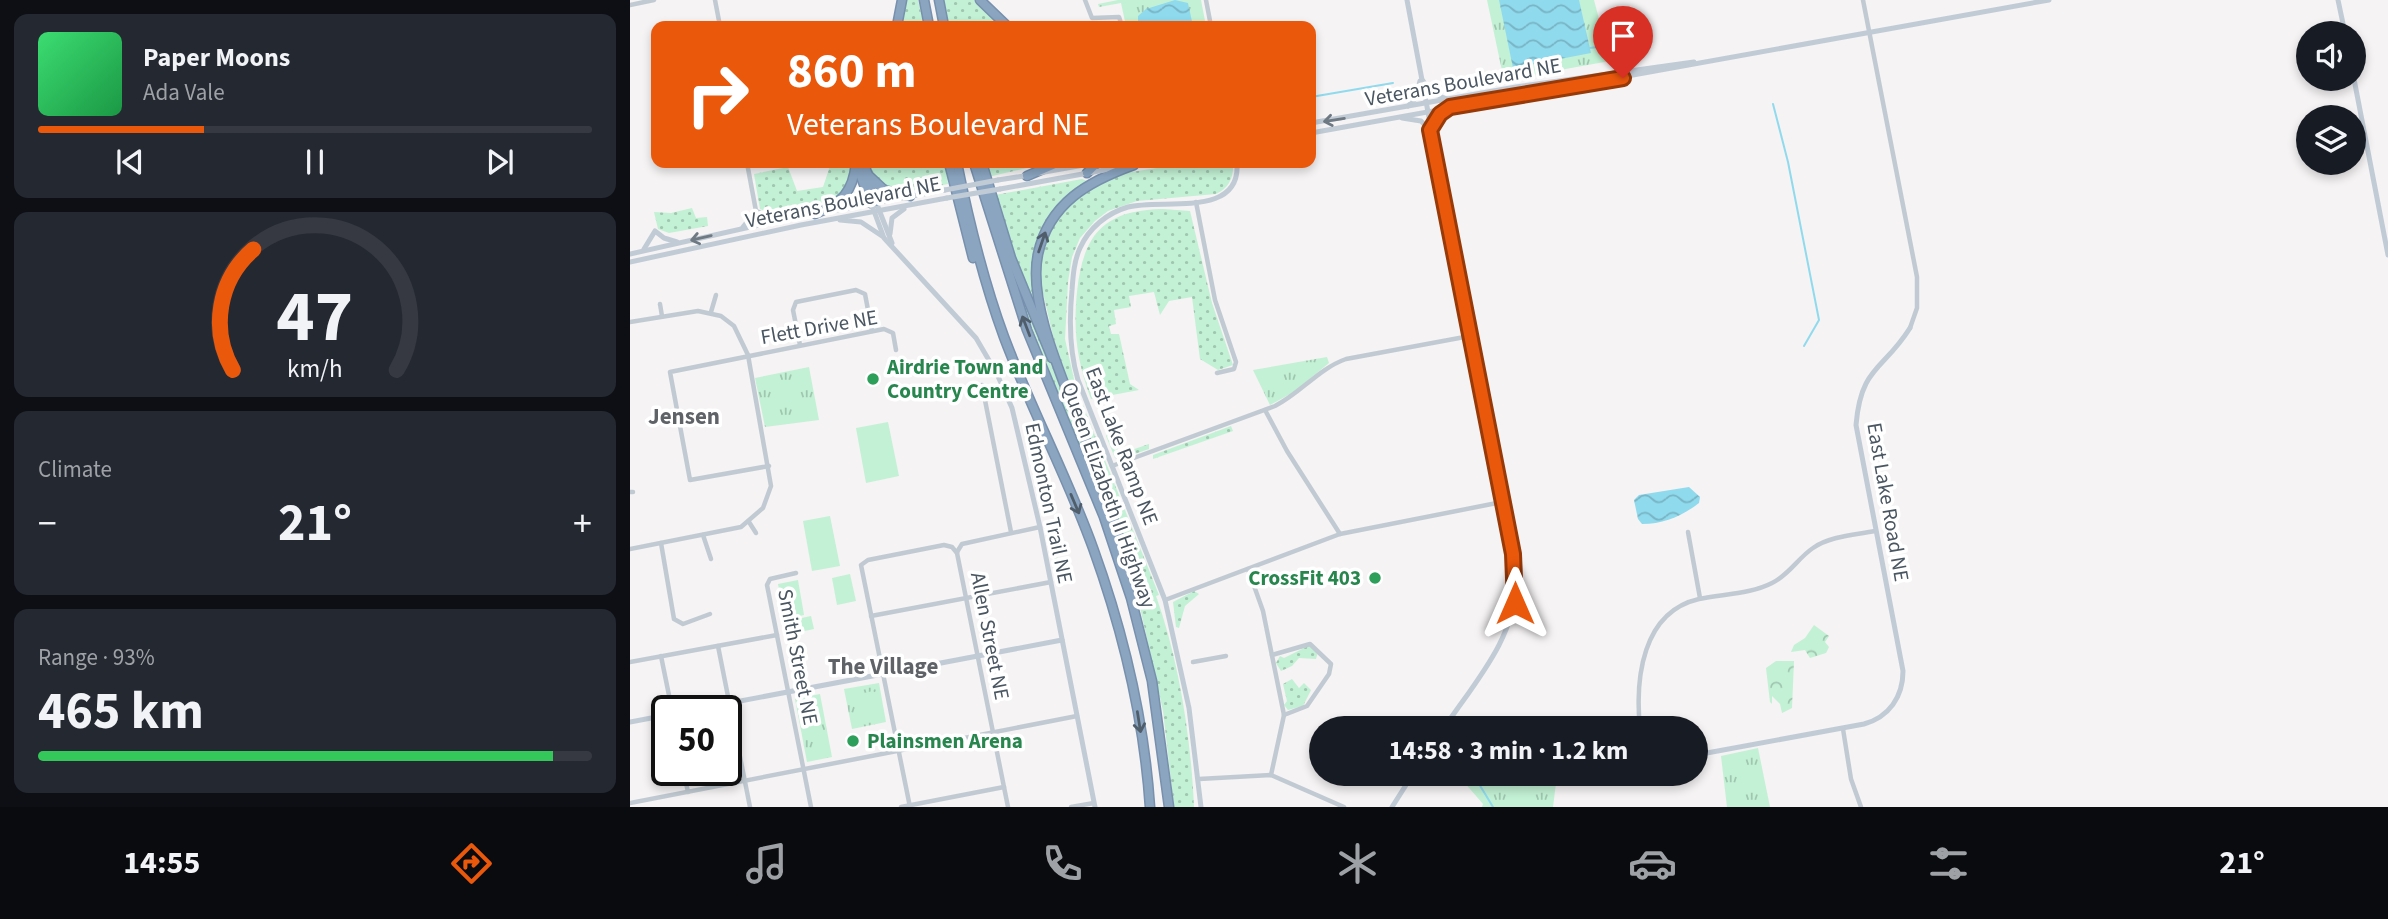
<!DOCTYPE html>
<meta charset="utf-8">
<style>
:root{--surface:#171b24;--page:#242831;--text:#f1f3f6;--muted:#9ea1a6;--line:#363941;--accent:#ea580c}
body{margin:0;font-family:"Source Sans 3",sans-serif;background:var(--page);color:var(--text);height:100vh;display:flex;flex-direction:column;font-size:26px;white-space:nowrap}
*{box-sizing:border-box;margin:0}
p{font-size:23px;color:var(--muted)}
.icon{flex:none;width:38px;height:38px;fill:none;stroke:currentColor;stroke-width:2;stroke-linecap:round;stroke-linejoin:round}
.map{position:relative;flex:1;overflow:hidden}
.drawer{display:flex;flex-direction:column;gap:14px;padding:14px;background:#0d0f14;width:630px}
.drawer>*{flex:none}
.guide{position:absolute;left:21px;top:21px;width:665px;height:147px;border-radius:14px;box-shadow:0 4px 10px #0003;background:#ea580c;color:#fff;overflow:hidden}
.buttons{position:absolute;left:1666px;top:21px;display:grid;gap:14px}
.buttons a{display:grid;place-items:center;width:70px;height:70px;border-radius:50%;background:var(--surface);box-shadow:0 4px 10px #0003;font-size:35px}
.speed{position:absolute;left:21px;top:695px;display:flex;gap:14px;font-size:35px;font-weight:700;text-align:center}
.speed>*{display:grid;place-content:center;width:91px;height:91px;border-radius:50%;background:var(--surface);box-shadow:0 4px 10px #0003;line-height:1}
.speed .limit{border:4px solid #111;border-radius:10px;background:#fff;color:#111}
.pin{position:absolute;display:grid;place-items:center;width:60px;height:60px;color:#fff;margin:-72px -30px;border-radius:50% 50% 50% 0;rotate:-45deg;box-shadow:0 0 7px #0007}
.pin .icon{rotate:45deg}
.me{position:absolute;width:77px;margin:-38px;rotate:0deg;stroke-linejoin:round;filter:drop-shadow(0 0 5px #0008)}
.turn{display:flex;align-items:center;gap:24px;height:147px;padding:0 21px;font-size:32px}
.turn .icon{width:91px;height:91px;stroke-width:2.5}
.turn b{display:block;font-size:49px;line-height:60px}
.big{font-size:52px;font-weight:700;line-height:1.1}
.drawer .tile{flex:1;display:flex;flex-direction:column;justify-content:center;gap:10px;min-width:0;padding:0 24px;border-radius:14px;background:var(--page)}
.drawer .dial{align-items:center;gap:0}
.dial svg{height:182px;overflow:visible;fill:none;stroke:var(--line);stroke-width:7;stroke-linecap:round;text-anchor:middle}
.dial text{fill:var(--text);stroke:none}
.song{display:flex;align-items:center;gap:21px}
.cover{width:84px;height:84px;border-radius:10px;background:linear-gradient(135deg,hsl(140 70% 55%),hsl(140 70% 35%))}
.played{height:7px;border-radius:4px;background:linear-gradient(90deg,var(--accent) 30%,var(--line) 30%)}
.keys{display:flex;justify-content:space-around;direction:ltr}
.heat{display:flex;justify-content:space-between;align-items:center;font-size:38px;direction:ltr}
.charge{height:10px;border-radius:5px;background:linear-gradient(90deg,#34c759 93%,var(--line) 0)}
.trip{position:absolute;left:679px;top:716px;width:399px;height:70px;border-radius:35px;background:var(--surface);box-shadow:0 4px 10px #0003;font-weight:700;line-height:70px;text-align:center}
.dock{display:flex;height:112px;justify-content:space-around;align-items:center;background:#090b0e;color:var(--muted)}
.dock .icon{width:49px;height:49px}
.dock .active{color:var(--accent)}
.dock b{font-size:32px;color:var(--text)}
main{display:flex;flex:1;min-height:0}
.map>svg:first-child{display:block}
.grass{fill:url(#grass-dots)}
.forest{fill:url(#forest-crowns)}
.park{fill:url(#park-tufts)}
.pitch{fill:#c3f1d5}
.water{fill:url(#water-waves)}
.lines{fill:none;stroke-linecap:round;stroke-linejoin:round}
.stream{stroke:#90daee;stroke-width:2}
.highway-casing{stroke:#7690ad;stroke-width:11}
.street{stroke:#c1cad2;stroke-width:4.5}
.secondary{stroke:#c1cbd6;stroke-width:5}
.highway{stroke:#8ba5c1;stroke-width:8}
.secondary-bridge{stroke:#c1cbd6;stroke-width:5}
.oneway{stroke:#6e7984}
.oneway2{stroke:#505e6b}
.route-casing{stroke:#983908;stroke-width:18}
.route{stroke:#ea580c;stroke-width:12}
.leisure-dot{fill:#2e9e5b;stroke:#fff;stroke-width:2.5}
.labels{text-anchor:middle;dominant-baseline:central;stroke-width:7;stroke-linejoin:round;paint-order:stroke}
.street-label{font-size:21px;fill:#4a5661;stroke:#fff}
.leisure-label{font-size:21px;font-weight:bold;fill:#27864d;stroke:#fff;text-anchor:start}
.neighbourhood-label{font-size:23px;font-weight:bold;fill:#5f6368;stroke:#fff}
</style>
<main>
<section class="drawer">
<div class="tile">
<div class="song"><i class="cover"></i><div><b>Paper Moons</b><p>Ada Vale</p></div></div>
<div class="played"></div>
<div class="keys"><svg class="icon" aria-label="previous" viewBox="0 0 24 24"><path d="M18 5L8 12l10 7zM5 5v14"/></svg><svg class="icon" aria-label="pause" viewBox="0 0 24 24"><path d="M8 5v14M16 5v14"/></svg><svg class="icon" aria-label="next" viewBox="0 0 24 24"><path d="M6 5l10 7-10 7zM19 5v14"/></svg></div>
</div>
<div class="tile dial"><svg viewBox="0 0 100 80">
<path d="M14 69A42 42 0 1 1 86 69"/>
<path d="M14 69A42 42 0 0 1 23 16" stroke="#ea580c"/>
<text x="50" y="56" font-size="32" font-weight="700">47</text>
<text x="50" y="72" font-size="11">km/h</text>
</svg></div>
<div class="tile"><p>Climate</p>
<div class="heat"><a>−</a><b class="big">21°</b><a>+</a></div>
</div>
<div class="tile"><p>Range · 93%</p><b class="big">465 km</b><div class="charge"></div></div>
</section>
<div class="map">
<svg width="1758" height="807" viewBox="0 0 1758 807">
<defs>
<pattern id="grass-dots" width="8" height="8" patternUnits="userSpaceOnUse" patternTransform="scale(1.75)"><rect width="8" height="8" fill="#c3f1d5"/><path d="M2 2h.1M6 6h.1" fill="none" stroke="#a0c6b0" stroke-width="1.8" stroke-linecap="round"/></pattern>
<pattern id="forest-crowns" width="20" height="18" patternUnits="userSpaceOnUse" patternTransform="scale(1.75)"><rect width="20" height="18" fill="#c3f1d5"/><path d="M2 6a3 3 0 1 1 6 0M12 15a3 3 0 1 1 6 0" fill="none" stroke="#a0c6b0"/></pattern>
<pattern id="park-tufts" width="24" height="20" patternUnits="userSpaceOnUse" patternTransform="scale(1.75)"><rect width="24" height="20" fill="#c3f1d5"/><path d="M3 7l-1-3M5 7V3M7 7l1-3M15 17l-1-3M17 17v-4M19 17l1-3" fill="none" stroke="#a0c6b0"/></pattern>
<pattern id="water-waves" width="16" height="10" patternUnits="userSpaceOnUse" patternTransform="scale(1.75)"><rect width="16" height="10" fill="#90daee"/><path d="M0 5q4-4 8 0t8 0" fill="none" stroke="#78b4c4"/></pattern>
</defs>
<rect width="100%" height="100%" fill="#f5f3f3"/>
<g class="grass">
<path d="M273,0h15l6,26h-26z"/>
<path d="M314,0h33l25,26h-53z"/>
<path d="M201,163h21l-2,22c-6,5 -11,12 -18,15 -14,8 -58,16 -72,9l-6,-35 34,-7 9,24 26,-4z"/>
<path d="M237,163h78l3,21c-29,6 -70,18 -81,-21z"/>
<path d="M355,163h64l-61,14z"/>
<path d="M559,163h44c1,14 -4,25 -17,31l-79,7 -29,10 -13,10 -15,17 -8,19 -4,25 -3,57 11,49 83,207 -3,1c23,64 35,142 38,211h-20l-11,-96 -30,-135 -80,-240 -14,-60 7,-39 23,-35 25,-16 31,-13z"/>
<path d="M452,179l5,2 -27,23 -24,48 6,74 -31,-78 -16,-53z"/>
<path d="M62,208l4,10 11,-1 1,9 -39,7 -11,-4 -4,-17 17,1z"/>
<path d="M533,209l27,2 22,92 21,62 -15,5 -18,-11 -8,-62 -23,4 -9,14 -6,-23 -25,4 2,11 -17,3 2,14 -7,2 2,8h8l11,50 9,6 -48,9c-14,-37 -18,-68 -14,-107 6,-57 26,-82 86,-83z"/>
<path d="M395,301l60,146 24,74 -87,-219z"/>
<path d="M601,426l2,5 -80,28v-4z"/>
<path d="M481,430l9,24 29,-10v5l-29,10 -5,-1 -9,-22z"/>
<path d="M416,529l6,1 9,47 -4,1z"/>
<path d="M564,591l5,3 -14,12 -6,22 -3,-1 -3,-25z"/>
<path d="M680,645l8,7 -2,7 -17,-1 -7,8 -11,5 -5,-8 4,-7 4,2z"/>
<path d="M662,679l7,9 5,-5 7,7 -8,16 -15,4 -4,-5 3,-4 -4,-17z"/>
</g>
<g class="forest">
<path d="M1184,625l15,11 -4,6 4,5 -3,6 -16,5 -5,-8 -14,2 3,-7 11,-7z"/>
<path d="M1146,661h18l-2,47 -10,5 -2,-9 -8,-8v8l-2,-2 -4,-34z"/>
</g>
<g class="park">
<path d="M488,0h83l5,26h-80l-5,-23 -22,4 -1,-3z"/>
<path d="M857,0h107l16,61 -106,19z"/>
<path d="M697,357l2,6 -35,29 -24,13 -17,-35z"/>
<path d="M179,367l10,53 -54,7 -10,-49z"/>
<path d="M249,683l7,39 -34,7 -8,-40z"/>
<path d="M190,694l12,63 -25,5 -12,-63z"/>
<path d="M1128,748l12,59h-43l-6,-51z"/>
<path d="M827,774h59l40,9 -3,24h-71l1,-3z"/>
</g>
<g class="pitch">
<path d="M258,422l11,54 -33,7 -10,-55z"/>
<path d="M200,516l10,50 -28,5 -9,-50z"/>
<path d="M220,574l6,27 -19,4 -5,-27z"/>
<path d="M168,580l6,35 -19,4 -7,-35z"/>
<path d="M181,616l3,13 -29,6 -2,-13z"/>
<path d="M243,691l3,2 5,22c-18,3 -27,-2 -31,-19z"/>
</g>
<g class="water">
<path d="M545,0l13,3 5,23h-55v-10l8,-7z"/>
<path d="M869,0h80l12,53 -78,15z"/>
<path d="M1059,487l11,10 -1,6c-17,13 -35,21 -57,21l-4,-5 -4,-19 5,-5z"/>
</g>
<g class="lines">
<g class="stream">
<path d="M970,46h8"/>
<path d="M960,48l7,-1"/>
<path d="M681,97l82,-14"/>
<path d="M1143,104l15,58 31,158 -15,26"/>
<path d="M843,774l20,33"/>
</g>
<defs>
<g id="highway">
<path d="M294,0l5,26"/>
<path d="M309,0l5,26"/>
<path d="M350,0l27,26"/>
<path d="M267,26l5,-26"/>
<path d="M234,163l12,39"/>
<path d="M319,163l24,95"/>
<path d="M327,163c12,59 26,117 47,174 27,72 63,139 89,211 30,83 51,171 57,259"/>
<path d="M344,163l53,167 77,187 27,81 21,83 17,126"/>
<path d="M352,163l29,95 41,100"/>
<path d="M227,166l14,37"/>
<path d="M457,173l10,-10"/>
<path d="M237,174l17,16 26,6"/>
<path d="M397,176l30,-13"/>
<path d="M185,214c27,-11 38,-22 41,-51"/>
<path d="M501,581c-12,-50 -30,-99 -48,-148 -17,-48 -56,-128 -45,-179 11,-51 51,-73 96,-89"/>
</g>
</defs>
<use href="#highway" class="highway-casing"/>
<g class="street">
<path d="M85,0l5,26"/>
<path d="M455,0l7,18 27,-1 3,9"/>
<path d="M576,0l5,26"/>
<path d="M1233,0l54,277v31l-7,20"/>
<path d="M0,5l24,-5"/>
<path d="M117,163l9,48"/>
<path d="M566,202l19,98 21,62 -2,7 -17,4"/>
<path d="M30,304l2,12"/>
<path d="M81,312l5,-17"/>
<path d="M0,322l68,-11 23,5 13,10 14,29 23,131 -8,22 -22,19 -111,22"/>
<path d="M170,345l-7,-35 3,-8 60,-12 9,4 7,37"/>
<path d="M352,385l29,147"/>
<path d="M635,410l22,41 53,83"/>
<path d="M48,425l25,-4"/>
<path d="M139,466l-79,14 -20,-108 214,-43 9,4 3,17"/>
<path d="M482,466l163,-60c26,-13 43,-37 71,-47l124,-23"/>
<path d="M0,492h3"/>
<path d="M119,522l7,11"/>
<path d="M1058,532l12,66"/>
<path d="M73,535l8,24"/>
<path d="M31,543l13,76 9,5 27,-10"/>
<path d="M327,552l5,-8 78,-17"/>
<path d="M327,553l51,254"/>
<path d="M618,569l15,42 21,104 -13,60"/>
<path d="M166,573l-26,6 -3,6 44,222"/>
<path d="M535,600l175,-66 162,-32"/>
<path d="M241,616l180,-34"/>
<path d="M88,646l32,161"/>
<path d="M642,655l38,-11 21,20 -2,10 -22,32 -23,9"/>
<path d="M31,656l11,54"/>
<path d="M0,662l147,-27"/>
<path d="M563,662l33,-6"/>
<path d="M1010,728c-5,-49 2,-116 59,-129 23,-5 52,-5 73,-16 17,-8 26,-25 41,-35 17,-12 42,-13 62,-17"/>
<path d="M1213,729l8,50 10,28"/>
<path d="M53,770l5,22"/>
<path d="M569,779l72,-4 73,32"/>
<path d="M0,803l447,-87"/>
<path d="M271,807l103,-20"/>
<path d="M280,807l-49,-242 7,-5 76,-15 8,2 5,6"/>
<path d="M441,807l23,-4"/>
</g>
<g class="secondary">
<path d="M777,0l109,581c0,57 -42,102 -72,147"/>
<path d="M1708,0l7,33"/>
<path d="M1724,79l34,176"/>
<path d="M793,81l8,12 16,6"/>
<path d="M778,106l7,-7 5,-18"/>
<path d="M772,118l19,3 9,9"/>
<path d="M681,123l205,-36 178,-25"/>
<path d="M800,130l10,-16 8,-6"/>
<path d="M681,133l738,-133"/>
<path d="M504,165l11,-2"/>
<path d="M409,173l56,-10"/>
<path d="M368,180l32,-5"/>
<path d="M370,189l121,-22"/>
<path d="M246,202l16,41"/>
<path d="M241,203l13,35 92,100 21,36 15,34 28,119 55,280"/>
<path d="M210,220l21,2 21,14"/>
<path d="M113,227l13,-16 19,9"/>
<path d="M260,234l2,-16 12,-9"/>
<path d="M14,249l11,-18 9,7 13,4"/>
<path d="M0,254l147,-33 168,-31"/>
<path d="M0,262l171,-37 146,-27"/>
<path d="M63,710l369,-70"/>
<path d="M0,722l37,-7"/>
<path d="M1066,755l168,-31c25,-7 39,-27 39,-53l-47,-246c5,-59 27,-54 54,-97"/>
<path d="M901,774l32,3 34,-3"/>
<path d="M571,807l-12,-99 -24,-108 -87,-220c-9,-30 -9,-59 -6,-90 1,-14 2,-29 8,-42 9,-20 27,-35 48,-41 34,-9 113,12 109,-44"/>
<path d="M762,807l21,-33"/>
</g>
<use href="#highway" class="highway"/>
<g class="secondary-bridge">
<path d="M315,190l53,-10"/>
<path d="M317,198l53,-9"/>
</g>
</g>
<defs><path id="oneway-shaft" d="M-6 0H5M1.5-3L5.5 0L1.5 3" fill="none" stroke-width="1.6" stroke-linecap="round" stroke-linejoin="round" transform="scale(1.75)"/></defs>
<g class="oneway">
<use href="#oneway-shaft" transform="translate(704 120) rotate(171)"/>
<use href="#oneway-shaft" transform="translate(71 238) rotate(167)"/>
</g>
<g class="oneway2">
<use href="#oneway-shaft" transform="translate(412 242) rotate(-71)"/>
<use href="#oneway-shaft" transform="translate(396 326) rotate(-111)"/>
<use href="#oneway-shaft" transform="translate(445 504) rotate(67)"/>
<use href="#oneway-shaft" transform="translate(509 722) rotate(81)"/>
</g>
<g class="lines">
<defs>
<path id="route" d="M885,603l-2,-49 -83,-424 10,-16 10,-7 173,-29"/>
</defs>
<use href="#route" class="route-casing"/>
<use href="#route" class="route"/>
</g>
<g class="leisure-dot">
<circle cx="243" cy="379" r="7"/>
<circle cx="745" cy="578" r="7"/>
<circle cx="223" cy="741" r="7"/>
</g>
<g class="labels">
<g class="street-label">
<text transform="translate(833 82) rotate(-10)">Veterans Boulevard NE</text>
<text transform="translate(213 202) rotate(-11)">Veterans Boulevard NE</text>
<text transform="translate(189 327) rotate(-10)">Flett Drive NE</text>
<text transform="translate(492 446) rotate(69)">East Lake Ramp NE</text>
<text transform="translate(479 495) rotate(70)">Queen Elizabeth II Highway</text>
<text transform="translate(1258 502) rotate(80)">East Lake Road NE</text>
<text transform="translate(419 503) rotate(78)">Edmonton Trail NE</text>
<text transform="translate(360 636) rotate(79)">Allen Street NE</text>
<text transform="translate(168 657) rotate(79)">Smith Street NE</text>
</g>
<g class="leisure-label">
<text x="257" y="367">Airdrie Town and<tspan x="257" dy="24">Country Centre</tspan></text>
<text x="731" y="578" text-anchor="end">CrossFit 403</text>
<text x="237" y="741">Plainsmen Arena</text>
</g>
<g class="neighbourhood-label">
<text x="54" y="416">Jensen</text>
<text x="253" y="666">The Village</text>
</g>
</g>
</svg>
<div class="buttons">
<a><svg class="icon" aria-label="sound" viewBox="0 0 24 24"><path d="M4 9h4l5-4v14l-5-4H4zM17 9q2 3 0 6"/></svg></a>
<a><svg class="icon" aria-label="layers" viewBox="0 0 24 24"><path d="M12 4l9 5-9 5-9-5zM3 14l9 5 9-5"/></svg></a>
</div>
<div class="speed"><div class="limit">50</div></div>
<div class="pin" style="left:993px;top:78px;background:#d93025"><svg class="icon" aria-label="arrive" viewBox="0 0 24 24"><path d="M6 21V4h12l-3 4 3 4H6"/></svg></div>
<svg class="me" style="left:885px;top:603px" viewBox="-20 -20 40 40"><path d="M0-17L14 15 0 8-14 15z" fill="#ea580c" stroke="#fff" stroke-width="4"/></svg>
<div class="trip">14:58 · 3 min · 1.2 km</div>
<div class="guide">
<div class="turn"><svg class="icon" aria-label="right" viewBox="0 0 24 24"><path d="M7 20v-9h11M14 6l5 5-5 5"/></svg><div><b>860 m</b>Veterans Boulevard NE</div></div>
</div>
</div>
</main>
<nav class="dock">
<b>14:55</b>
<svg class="icon active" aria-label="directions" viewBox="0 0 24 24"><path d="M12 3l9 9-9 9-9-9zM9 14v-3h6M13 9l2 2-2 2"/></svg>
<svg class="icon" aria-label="music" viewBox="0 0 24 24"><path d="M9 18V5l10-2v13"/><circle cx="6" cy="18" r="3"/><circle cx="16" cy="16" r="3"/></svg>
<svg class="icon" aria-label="phone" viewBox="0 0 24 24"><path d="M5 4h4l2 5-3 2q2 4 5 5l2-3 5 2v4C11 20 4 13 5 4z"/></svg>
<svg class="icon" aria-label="climate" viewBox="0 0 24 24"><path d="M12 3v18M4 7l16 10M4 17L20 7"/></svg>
<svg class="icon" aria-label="car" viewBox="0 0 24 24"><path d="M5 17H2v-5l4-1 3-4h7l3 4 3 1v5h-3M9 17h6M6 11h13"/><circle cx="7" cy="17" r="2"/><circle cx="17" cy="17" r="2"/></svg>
<svg class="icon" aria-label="filters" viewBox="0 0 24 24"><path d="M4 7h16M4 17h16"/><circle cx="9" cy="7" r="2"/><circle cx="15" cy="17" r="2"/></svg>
<b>21°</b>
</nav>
